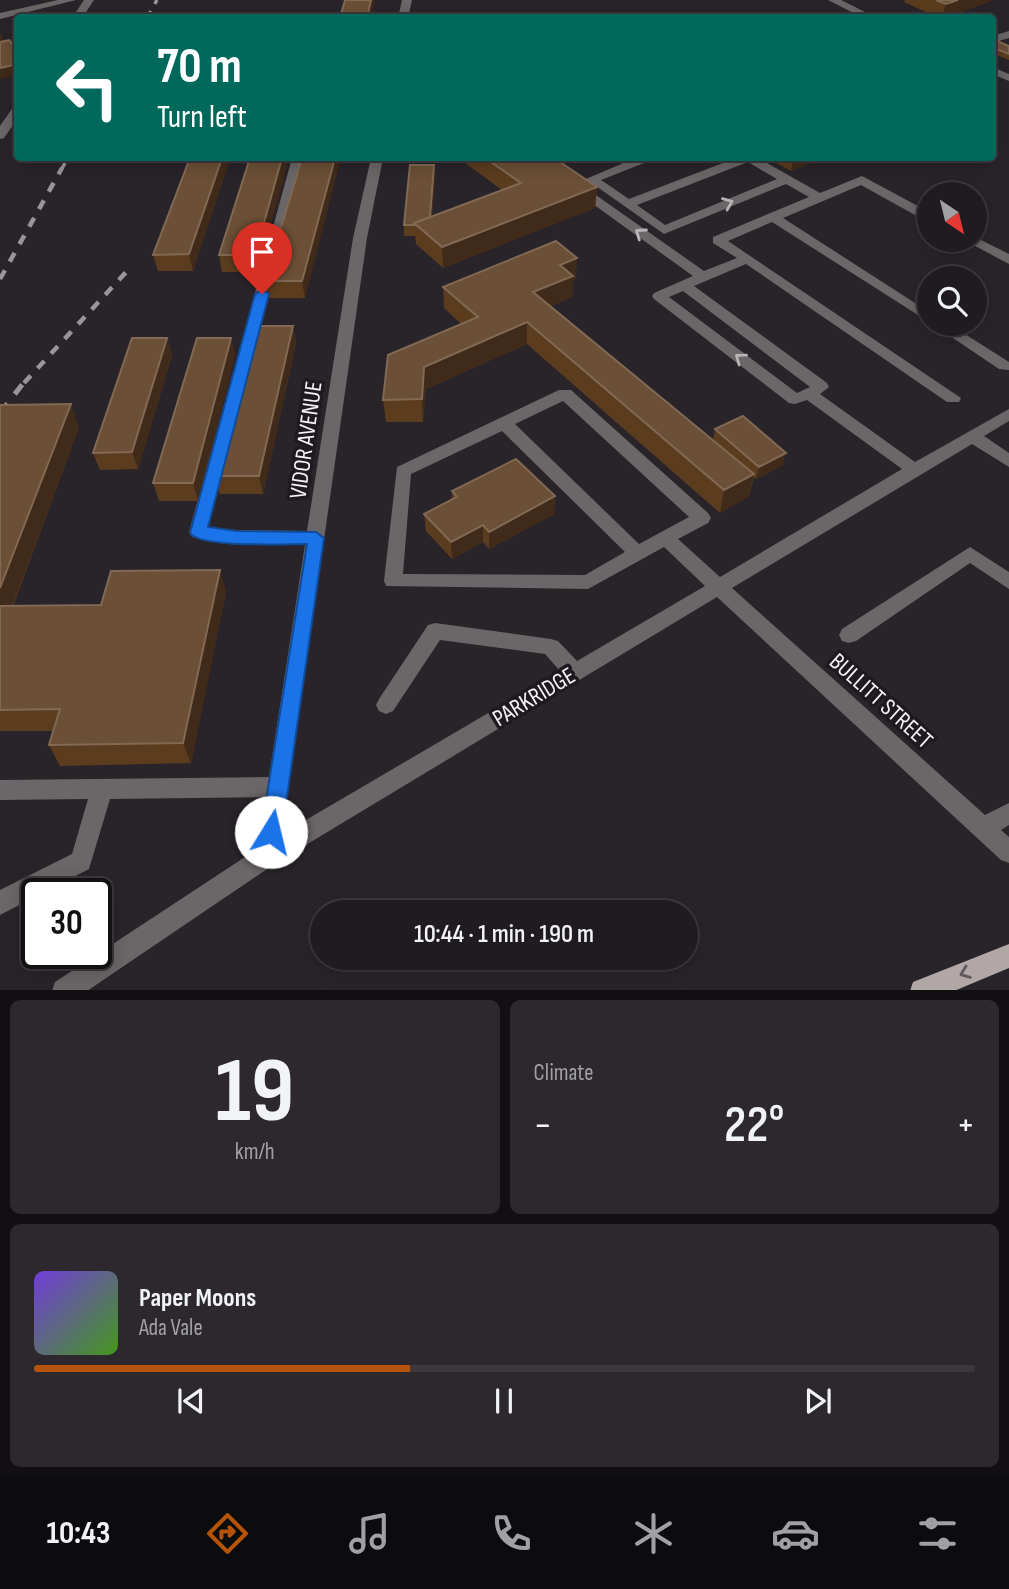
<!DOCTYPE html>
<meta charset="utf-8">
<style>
:root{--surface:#1f1b20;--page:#2c282d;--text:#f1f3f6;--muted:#a1a1a5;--line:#3c393e;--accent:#b45309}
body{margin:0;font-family:"Sofia Sans Condensed",sans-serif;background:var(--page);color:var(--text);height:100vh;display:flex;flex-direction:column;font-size:26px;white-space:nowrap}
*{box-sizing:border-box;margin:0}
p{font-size:23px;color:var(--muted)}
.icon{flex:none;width:38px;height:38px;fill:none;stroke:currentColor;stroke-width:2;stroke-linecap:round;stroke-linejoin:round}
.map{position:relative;height:990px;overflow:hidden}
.side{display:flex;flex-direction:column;gap:10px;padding:10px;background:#110f12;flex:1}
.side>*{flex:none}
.guide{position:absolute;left:14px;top:14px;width:982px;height:147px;border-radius:7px;box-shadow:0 4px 18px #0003,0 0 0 2px var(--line);background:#00695c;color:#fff;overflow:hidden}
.needle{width:46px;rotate:145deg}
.controls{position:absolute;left:917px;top:182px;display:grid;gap:14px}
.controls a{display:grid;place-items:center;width:70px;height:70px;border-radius:50%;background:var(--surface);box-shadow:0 4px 18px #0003,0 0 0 2px var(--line);font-size:35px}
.speed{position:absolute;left:21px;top:878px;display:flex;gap:14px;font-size:35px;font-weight:700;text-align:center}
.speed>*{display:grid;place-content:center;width:91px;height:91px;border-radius:50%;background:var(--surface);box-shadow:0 4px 18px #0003,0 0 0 2px var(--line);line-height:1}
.speed .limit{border:4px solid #111;border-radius:10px;background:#fff;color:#111}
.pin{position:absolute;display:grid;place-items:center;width:60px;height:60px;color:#fff;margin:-72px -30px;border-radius:50% 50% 50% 0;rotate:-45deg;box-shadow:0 0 7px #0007}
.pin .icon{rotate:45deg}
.me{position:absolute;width:77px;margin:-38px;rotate:9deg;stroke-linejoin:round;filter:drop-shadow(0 0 5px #0008)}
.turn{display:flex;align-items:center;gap:24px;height:147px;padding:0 28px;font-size:32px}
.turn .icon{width:91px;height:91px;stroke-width:2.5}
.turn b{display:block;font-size:49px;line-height:60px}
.big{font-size:52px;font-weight:600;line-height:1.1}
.side .widget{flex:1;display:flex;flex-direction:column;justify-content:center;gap:10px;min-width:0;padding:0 24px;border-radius:10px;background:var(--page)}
.side .dial{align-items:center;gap:0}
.dial b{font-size:91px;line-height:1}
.song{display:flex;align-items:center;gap:21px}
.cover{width:84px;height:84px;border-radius:10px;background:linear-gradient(135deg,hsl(260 70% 55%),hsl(100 70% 35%))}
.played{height:7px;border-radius:4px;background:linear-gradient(90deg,var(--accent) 40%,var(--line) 40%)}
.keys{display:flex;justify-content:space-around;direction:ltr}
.heat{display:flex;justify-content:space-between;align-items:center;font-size:38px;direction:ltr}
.side .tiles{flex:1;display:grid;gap:10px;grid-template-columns:1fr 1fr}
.widget:last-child{grid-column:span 2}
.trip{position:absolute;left:310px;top:900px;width:388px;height:70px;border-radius:35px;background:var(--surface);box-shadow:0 4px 18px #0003,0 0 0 2px var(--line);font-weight:600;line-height:70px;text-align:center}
.tabs{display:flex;height:112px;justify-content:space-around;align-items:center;background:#0c0b0d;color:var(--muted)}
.tabs .icon{width:49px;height:49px}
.tabs .selected{color:var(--accent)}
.tabs b{font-size:32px;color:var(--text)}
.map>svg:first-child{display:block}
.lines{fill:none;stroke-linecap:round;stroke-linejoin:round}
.minor{fill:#6b6667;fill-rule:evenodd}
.major{fill:#b1a7a7;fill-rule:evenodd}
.rail-far2{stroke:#99959a;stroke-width:3.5;stroke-dasharray:8 8;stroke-linecap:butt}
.rail-far1{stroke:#99959a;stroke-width:4.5;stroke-dasharray:10 10;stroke-linecap:butt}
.rail{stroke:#99959a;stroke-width:5;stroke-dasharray:12 12;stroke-linecap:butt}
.wall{fill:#5b3c1e}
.shaded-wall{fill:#402a19}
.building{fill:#6b4f36;stroke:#816954;stroke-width:2}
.oneway{stroke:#b7b4b6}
.oneway2{stroke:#61595d}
.route{fill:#1a73e8;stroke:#114b97;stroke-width:2}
.labels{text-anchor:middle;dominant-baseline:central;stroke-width:7;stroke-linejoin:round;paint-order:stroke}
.street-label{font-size:24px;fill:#f6f3f7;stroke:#1f1a21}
</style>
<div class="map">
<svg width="1009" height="991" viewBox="0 0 1009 991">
<rect width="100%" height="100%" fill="#29242a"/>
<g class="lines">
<g class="minor">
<path d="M58,0h18l-76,19v-6z"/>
<path d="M84,0h10l-12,18h-10z"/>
<path d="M402,0h10l-4,18h-10z"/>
<path d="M828,0h13l36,18h-14z"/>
<path d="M1009,31v7l-17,5v-7z"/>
<path d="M992,67l17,7v7l-17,-7z"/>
<path d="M18,105v13l-14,20 -4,1v-13l14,-20z"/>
<path d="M292,158h12l-96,369 29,3 70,1 46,-293 18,-80h12l-16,80 -85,596 278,-163 -15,-17 -105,-14 -47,71 -7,3 -7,-3 -3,-6 3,-6 49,-74 7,-2 116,16 7,2 19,20 128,-75 -41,-39 -76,42 -202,-3 -2,-5 13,-114 162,-77h12l137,123 3,5 -3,5 -30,16 42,38 182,-108 -95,-69 -12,4 -6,-1 -135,-104 -2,-3 2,-3 39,-17 -121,-87 1,-3h10l121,85 33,-13 -24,-15v-6l96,-40 -23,-13 -122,50 -78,-55 49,-21h16l-2,3 -48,19 28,19 107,-41h22l62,35 42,-17 67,36v9l-5,-1 -63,-35 -78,33 146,94v10l-157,-100 -44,19 233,157 -2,4h-12l-201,-138 -52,22 133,97 2,4 -9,7 95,68 94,-53v12l-25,15 25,17v14l-37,-23 -240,144 253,227 24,-12v22l-8,5 8,7v26l-8,-3 -26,-24 -258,-239 -441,266 -189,128h-35l3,-9 202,-133 9,-52 -156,2 -21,70 -89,46v-25l72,-36 16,-55 -88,1v-20l269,-3 36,-232c-37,-1 -78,3 -113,-8l-3,-5zM748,162l29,17 -112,46 -28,-20zM683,291l127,96 -13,6 -128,-96zM563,401l126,116 -50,27 -124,-120zM502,431l123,121 -40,23 -182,-1 8,-100z"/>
<path d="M975,237l34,17v10l-45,-24h11z"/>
<path d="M932,324h17l60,38v8l-10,-1z"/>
<path d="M970,547l39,25v17l-39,-26 -114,78 -7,2 -7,-2 -3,-6 3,-6z"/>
</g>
<path class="major" d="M1009,944v24l-55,23h-44l3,-9z"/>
<g class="rail-far2">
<path d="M147,18l10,-18"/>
<path d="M61,170l7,-12"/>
</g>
<g class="rail-far1">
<path d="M0,279l62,-111"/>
<path d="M24,383l104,-113"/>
</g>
<path class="rail" d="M0,413l25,-32"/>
</g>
<g class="wall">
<path d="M905,0h88l-48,18h-6l-35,-16z"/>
<path d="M992,41l17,5v14l-17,-7z"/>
<path d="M190,158h40l-37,113h-35l-5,-16z"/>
<path d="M250,158l8,114h-36l-3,-17z"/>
<path d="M302,158l3,140h-37l-3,-17z"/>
<path d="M464,158h90l43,29 -2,21 -152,60 -27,-24 -1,-8h-11v-11l30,-60 1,11 -3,40 70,-26 -38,-28z"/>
<path d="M767,158h56l-32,13z"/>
<path d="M576,279l-3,1 -1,17 -21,9 162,134 2,-11 68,36 -27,14 -2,-2 -5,19 -29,17 -193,-169 -101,45 -3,33h-37l-3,-22 78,-76 -17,-16 -1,-21z"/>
<path d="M293,326l3,17 -33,151h-43l-5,-18z"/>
<path d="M167,338l5,17 -34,114 -38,1 -7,-17z"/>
<path d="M231,338l4,17 -37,146h-39l-6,-18z"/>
<path d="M0,405l79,22 -66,179 88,-1 125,-14 -35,172 -131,3 -11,-21 4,-14h-53z"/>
<path d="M452,491l103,5 -1,18 -65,35 -6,-7 -31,17 -26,-28 -2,-17 28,-14z"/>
</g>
<g class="shaded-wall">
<path d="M371,0h4l-4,18h-4z"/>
<path d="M958,0h35l-48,18h-3l4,-14z"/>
<path d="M1,34l4,11 -5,1v-11z"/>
<path d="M18,56v19l-18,4v-11l13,-11z"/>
<path d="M222,158h8l-37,113 -4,-17z"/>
<path d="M282,158h7l-31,114 -3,-17z"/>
<path d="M335,158h6l-36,140 -3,-17z"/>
<path d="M799,158h24l-32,13 2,-11z"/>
<path d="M434,165l1,11 -5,60v-11z"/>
<path d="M597,187l-2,21 -152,60 -1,-21z"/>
<path d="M577,258l-1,21 -3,1 -1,17 -39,17v-22l27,-27z"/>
<path d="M527,322v22l-101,45 -3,33 -1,-23 2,-32z"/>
<path d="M293,326l3,17 -33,151 -4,-18z"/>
<path d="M167,338l5,17 -34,114 -6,-17z"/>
<path d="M231,338l4,17 -37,146 -5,-18z"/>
<path d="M71,404l8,23 -75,201 -4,-8v-32z"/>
<path d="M786,453l-3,12 -27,14 3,-12z"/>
<path d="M754,474l-5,22 -29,17 4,-23z"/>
<path d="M555,496l-1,18 -65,35v-17z"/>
<path d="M483,525v17l-31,17 -1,-17z"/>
<path d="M220,570l6,21 -35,172 -8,-20z"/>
</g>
<g class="building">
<path d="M345,0h26l-4,18h-27z"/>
<path d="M936,0h22l-12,4z"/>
<path d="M9,40l9,10v6l-5,1 5,7 -18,4v-26z"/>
<path d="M995,40l14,6v8l-17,-7v-6z"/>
<path d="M190,158h32l-33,96 -36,1z"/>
<path d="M250,158h32l-27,97h-36z"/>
<path d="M302,158h33l-33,123h-37z"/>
<path d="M485,158h69l43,29 -155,60 -28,-24 107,-40z"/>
<path d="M410,165h24l-4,52 -16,6v2h-10z"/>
<path d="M556,241l21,17 -17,7 13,11 -40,16 221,182 -30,16 -197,-168 -103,45 -2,32 -39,1 5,-45 90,-38 -35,-30z"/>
<path d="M255,326h38l-34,150h-44z"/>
<path d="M132,338h35l-35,114 -39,1z"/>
<path d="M197,338h34l-38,145h-40z"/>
<path d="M71,404l-71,184v-183z"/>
<path d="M743,416l43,37 -27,14 -44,-38z"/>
<path d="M516,459l39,37 -66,36 -6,-7 -32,17 -27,-28 33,-17 -5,-6z"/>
<path d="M220,570l-37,173 -134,2 11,-36 -60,1v-104l101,-1 10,-34z"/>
</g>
<defs><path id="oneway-chevron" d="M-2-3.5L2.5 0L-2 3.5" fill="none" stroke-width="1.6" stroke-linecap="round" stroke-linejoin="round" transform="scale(1.75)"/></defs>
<g class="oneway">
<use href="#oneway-chevron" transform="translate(728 203) rotate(-22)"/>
<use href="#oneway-chevron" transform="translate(640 233) rotate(-145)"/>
<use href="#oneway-chevron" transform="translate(740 358) rotate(-143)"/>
</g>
<use class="oneway2" href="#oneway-chevron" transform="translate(965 973) rotate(159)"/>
<path class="route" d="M262,290l7,4 -61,233 29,4 79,1 8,6 -42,294 -3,7 -8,3 -7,-3 -3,-7 46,-288c-21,0 -107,4 -117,-11l65,-239z"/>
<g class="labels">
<g class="street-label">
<text transform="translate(306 440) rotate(-82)">VIDOR AVENUE</text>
<text transform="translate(534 697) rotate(-31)">PARKRIDGE</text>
<text transform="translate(881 701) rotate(42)">BULLITT STREET</text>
</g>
</g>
</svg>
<div class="controls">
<a><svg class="needle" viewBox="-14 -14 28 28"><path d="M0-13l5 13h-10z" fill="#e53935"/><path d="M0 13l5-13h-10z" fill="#a1a1a5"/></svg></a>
<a><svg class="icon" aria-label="search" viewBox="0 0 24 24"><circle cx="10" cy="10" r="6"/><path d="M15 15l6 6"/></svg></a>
</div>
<div class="speed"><div class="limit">30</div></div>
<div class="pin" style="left:262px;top:294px;background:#d93025"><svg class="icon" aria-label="arrive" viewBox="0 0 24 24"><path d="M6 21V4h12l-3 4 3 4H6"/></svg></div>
<svg class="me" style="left:271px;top:832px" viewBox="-20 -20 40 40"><circle r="19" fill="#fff"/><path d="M0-13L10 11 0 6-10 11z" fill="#1a73e8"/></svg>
<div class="trip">10:44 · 1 min · 190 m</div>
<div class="guide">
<div class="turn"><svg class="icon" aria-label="left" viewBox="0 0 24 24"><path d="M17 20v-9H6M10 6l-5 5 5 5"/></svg><div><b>70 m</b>Turn left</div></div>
</div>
</div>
<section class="side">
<div class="tiles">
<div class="widget dial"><b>19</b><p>km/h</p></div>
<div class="widget"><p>Climate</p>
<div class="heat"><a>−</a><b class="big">22°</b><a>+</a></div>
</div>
<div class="widget">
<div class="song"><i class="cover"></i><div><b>Paper Moons</b><p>Ada Vale</p></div></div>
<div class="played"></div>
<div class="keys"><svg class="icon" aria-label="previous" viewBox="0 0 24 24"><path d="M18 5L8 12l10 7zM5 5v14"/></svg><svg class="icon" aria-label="pause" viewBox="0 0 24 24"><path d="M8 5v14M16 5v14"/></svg><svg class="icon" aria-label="next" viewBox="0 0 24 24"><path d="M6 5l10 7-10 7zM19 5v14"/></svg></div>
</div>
</div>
</section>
<nav class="tabs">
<b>10:43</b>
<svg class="icon selected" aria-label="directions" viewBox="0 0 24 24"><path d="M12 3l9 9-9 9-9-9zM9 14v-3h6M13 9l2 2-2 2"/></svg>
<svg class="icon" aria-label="music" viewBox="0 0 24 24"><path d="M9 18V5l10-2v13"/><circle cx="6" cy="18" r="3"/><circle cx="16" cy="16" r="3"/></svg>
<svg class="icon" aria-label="phone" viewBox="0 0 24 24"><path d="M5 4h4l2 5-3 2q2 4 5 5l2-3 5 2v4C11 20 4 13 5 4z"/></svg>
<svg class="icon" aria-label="climate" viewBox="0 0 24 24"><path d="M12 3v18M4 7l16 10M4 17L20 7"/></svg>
<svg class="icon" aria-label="car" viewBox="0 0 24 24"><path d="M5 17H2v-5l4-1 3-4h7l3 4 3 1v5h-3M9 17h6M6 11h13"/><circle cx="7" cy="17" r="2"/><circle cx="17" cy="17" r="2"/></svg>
<svg class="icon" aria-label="filters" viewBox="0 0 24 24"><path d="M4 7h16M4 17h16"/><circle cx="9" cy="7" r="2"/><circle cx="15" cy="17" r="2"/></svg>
</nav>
